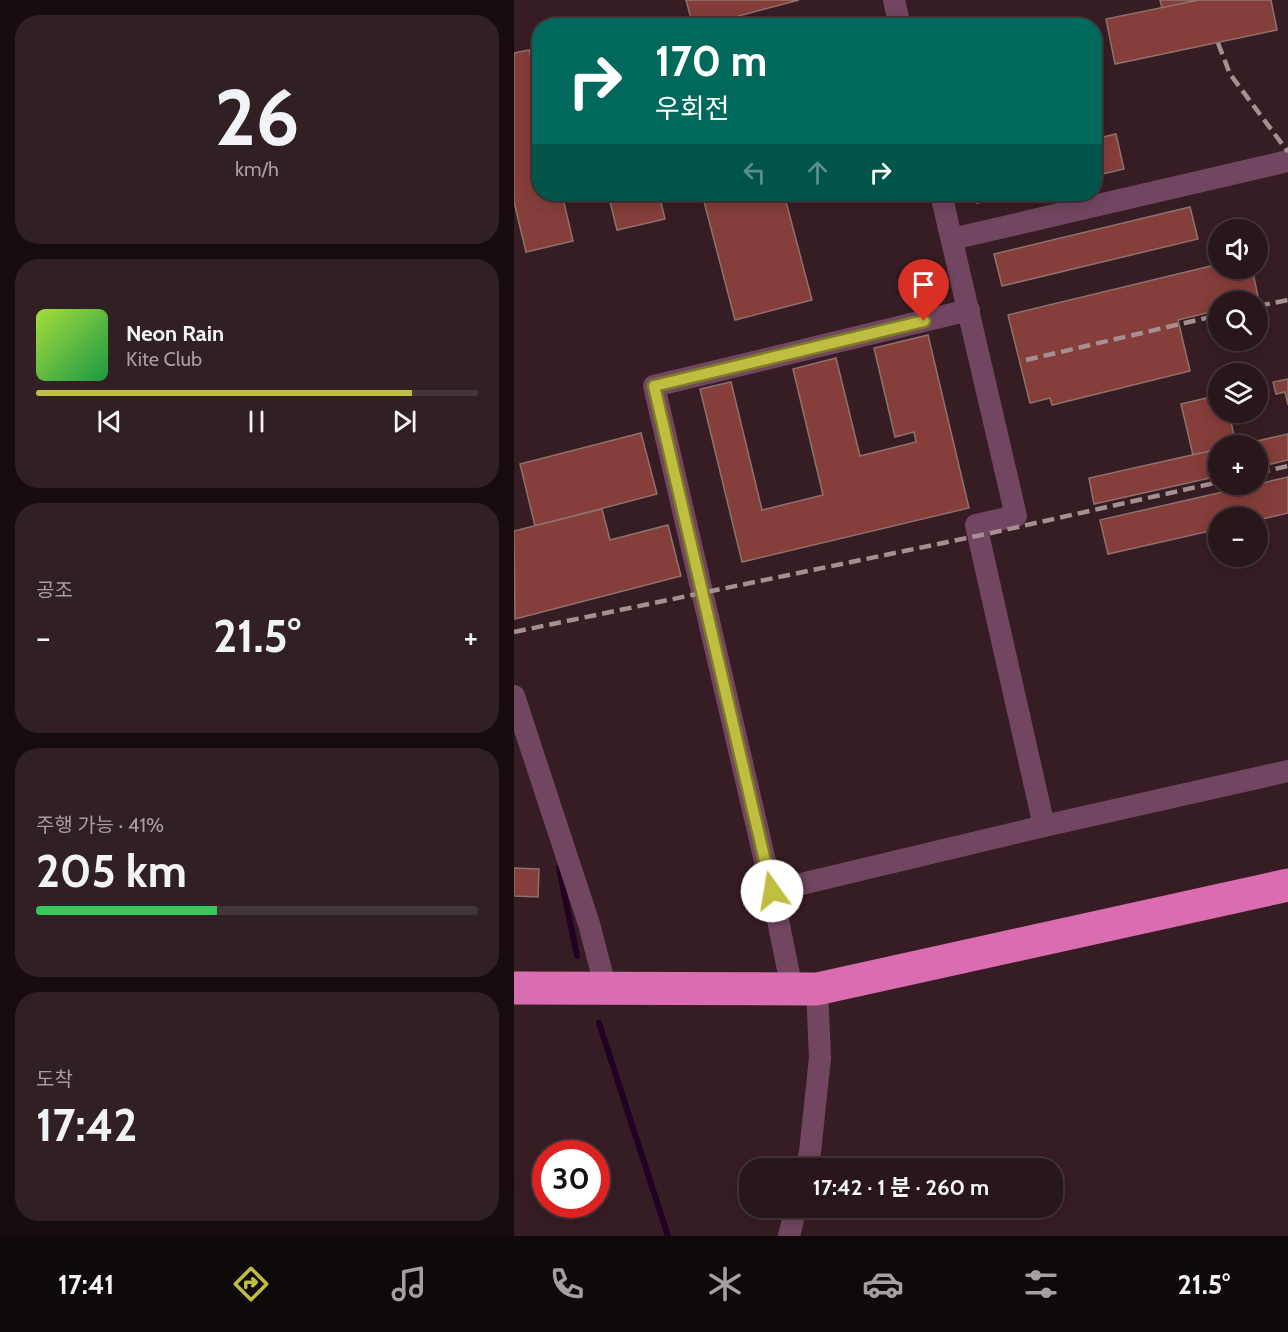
<!DOCTYPE html>
<html lang="ko">
<meta charset="utf-8">
<style>
:root{--surface:#28161a;--page:#301f23;--text:#f1f3f6;--muted:#a59fa2;--line:#443539;--accent:#c0be40}
body{margin:0;font-family:Cabin,"Noto Sans KR",sans-serif;background:var(--page);color:var(--text);height:100vh;display:flex;flex-direction:column;font-size:22px;white-space:nowrap}
*{box-sizing:border-box;margin:0}
p{font-size:20px;color:var(--muted)}
.icon{flex:none;width:33px;height:33px;fill:none;stroke:currentColor;stroke-width:2;stroke-linecap:round;stroke-linejoin:round}
.map{position:relative;flex:1;overflow:hidden}
.sheet{display:flex;flex-direction:column;gap:15px;padding:15px;background:#160c0e;width:514px}
.sheet>*{flex:none}
.banner{position:absolute;left:18px;top:18px;width:570px;height:183px;border-radius:24px;box-shadow:0 3px 15px #0003,0 0 0 2px var(--line);background:#00695c;color:#fff;overflow:hidden}
.fabs{position:absolute;left:694px;top:219px;display:grid;gap:12px}
.fabs a{display:grid;place-items:center;width:60px;height:60px;border-radius:50%;background:var(--surface);box-shadow:0 3px 15px #0003,0 0 0 2px var(--line);font-size:30px}
.speed{position:absolute;left:18px;top:1140px;display:flex;gap:12px;font-size:30px;font-weight:700;text-align:center}
.speed>*{display:grid;place-content:center;width:78px;height:78px;border-radius:50%;background:var(--surface);box-shadow:0 3px 15px #0003,0 0 0 2px var(--line);line-height:1}
.speed .limit{border:9px solid #d22;background:#fff;color:#111}
.pin{position:absolute;display:grid;place-items:center;width:51px;height:51px;color:#fff;margin:-62px -26px;border-radius:50% 50% 50% 0;rotate:-45deg;box-shadow:0 0 6px #0007}
.pin .icon{rotate:45deg}
.me{position:absolute;width:66px;margin:-33px;rotate:347deg;stroke-linejoin:round;filter:drop-shadow(0 0 4px #0008)}
.turn{display:flex;align-items:center;gap:21px;height:126px;padding:0 24px;font-size:27px}
.turn .icon{width:78px;height:78px;stroke-width:2.5}
.turn b{display:block;font-size:42px;line-height:51px}
.lanes{display:flex;align-items:center;height:57px;padding:0 24px;background:#0003;justify-content:center;gap:30px;direction:ltr}
.lanes .off{opacity:.35}
.big{font-size:45px;font-weight:700;line-height:1.1}
.sheet .widget{flex:1;display:flex;flex-direction:column;justify-content:center;gap:9px;min-width:0;padding:0 21px;border-radius:24px;background:var(--page)}
.sheet .dial{align-items:center;gap:0}
.dial b{font-size:78px;line-height:1}
.song{display:flex;align-items:center;gap:18px}
.cover{width:72px;height:72px;border-radius:9px;background:linear-gradient(135deg,hsl(80 70% 55%),hsl(140 70% 35%))}
.played{height:6px;border-radius:3px;background:linear-gradient(90deg,var(--accent) 85%,var(--line) 85%)}
.keys{display:flex;justify-content:space-around;direction:ltr}
.heat{display:flex;justify-content:space-between;align-items:center;font-size:33px;direction:ltr}
.charge{height:9px;border-radius:4px;background:linear-gradient(90deg,#34c759 41%,var(--line) 0)}
.trip{position:absolute;left:225px;top:1158px;width:324px;height:60px;border-radius:24px;background:var(--surface);box-shadow:0 3px 15px #0003,0 0 0 2px var(--line);font-weight:700;line-height:60px;text-align:center}
.tabs{display:flex;height:96px;justify-content:space-around;align-items:center;background:#10090a;color:var(--muted)}
.tabs .icon{width:42px;height:42px}
.tabs .active{color:var(--accent)}
.tabs b{font-size:27px;color:var(--text)}
main{display:flex;flex:1;min-height:0}
.map>svg:first-child{display:block}
.lines{fill:none;stroke-linecap:round;stroke-linejoin:round}
.stream{stroke:#200124;stroke-width:6}
.building{fill:#853e39;stroke:#8f716d;stroke-width:1.5}
.minor{stroke:#724660;stroke-width:22}
.highway{stroke:#da6cb0;stroke-width:33}
.rail{stroke:#a48f93;stroke-width:4.5;stroke-dasharray:12 6;stroke-linecap:butt}
.route-casing{stroke:#7d7c2a;stroke-width:15}
.route{stroke:#c0be40;stroke-width:10}
</style>
<main>
<section class="sheet">
<div class="widget dial"><b>26</b><p>km/h</p></div>
<div class="widget">
<div class="song"><i class="cover"></i><div><b>Neon Rain</b><p>Kite Club</p></div></div>
<div class="played"></div>
<div class="keys"><svg class="icon" aria-label="previous" viewBox="0 0 24 24"><path d="M18 5L8 12l10 7zM5 5v14"/></svg><svg class="icon" aria-label="pause" viewBox="0 0 24 24"><path d="M8 5v14M16 5v14"/></svg><svg class="icon" aria-label="next" viewBox="0 0 24 24"><path d="M6 5l10 7-10 7zM19 5v14"/></svg></div>
</div>
<div class="widget"><p>공조</p>
<div class="heat"><a>−</a><b class="big">21.5°</b><a>+</a></div>
</div>
<div class="widget"><p>주행 가능 · 41%</p><b class="big">205 km</b><div class="charge"></div></div>
<div class="widget"><p>도착</p><b class="big">17:42</b></div>
</section>
<div class="map">
<svg width="774" height="1236" viewBox="0 0 774 1236">
<rect width="100%" height="100%" fill="#361d23"/>
<g class="lines">
<g class="stream">
<path d="M45,868l18,88"/>
<path d="M85,1023l69,213"/>
</g>
</g>
<g class="building">
<path d="M172,0h113l-72,19 2,7h-36z"/>
<path d="M646,0h39l-37,8z"/>
<path d="M685,0h72l6,30 -162,34 -9,-45z"/>
<path d="M15,50l11,47v97h22l11,47 -47,11 -12,-50v-149z"/>
<path d="M580,64l7,28 -7,1z"/>
<path d="M602,134l8,35 -30,7v-37z"/>
<path d="M94,194h51l6,25 -48,11z"/>
<path d="M188,194h82l28,106 -77,20z"/>
<path d="M461,194h42l-40,9z"/>
<path d="M676,207l8,32 -196,47 -8,-32z"/>
<path d="M705,264v4h33l7,33 -40,1v8l-41,10 12,51 -138,34 -2,-7 -20,5 -22,-88z"/>
<path d="M414,335l41,173 -227,54 -42,-173 31,-7 31,128 61,-15 -30,-126 43,-11 24,98 56,-14 -2,-10 -19,5 -21,-89z"/>
<path d="M774,379v26l-3,-13 -9,2 -3,-12z"/>
<path d="M705,395v17h10l7,33 -17,1v3l-26,6 -12,-51z"/>
<path d="M127,433l16,61 -122,32 -15,-62z"/>
<path d="M774,434v26l-30,7v-21h-23z"/>
<path d="M705,449v27l-125,28 -5,-26z"/>
<path d="M774,477v36l-30,7v-2h-39v11l-111,25 -8,-34z"/>
<path d="M88,509l8,31 58,-15 13,51 -166,43 -1,-88z"/>
<path d="M0,868l25,1 -1,28 -24,-1z"/>
</g>
<g class="lines">
<g class="minor">
<path d="M380,0l6,26"/>
<path d="M427,194l75,322 -40,9 68,301"/>
<path d="M438,239l336,-78"/>
<path d="M0,696l75,228 17,65"/>
<path d="M258,891l272,-65 244,-55"/>
<path d="M278,989l-20,-98 -118,-505 315,-76"/>
<path d="M292,1168l4,-16 10,-94 -3,-69"/>
<path d="M275,1236l7,-28"/>
</g>
<path class="highway" d="M0,988l303,1 471,-104"/>
<g class="rail">
<path d="M704,43l12,31 58,78"/>
<path d="M744,306l30,-6"/>
<path d="M512,360l193,-45"/>
<path d="M744,473l30,-7"/>
<path d="M0,632l477,-99 228,-51"/>
</g>
</g>
<g class="lines">
<defs>
<path id="route" d="M258,891l-118,-505 270,-65"/>
</defs>
<use href="#route" class="route-casing"/>
<use href="#route" class="route"/>
</g>
</svg>
<div class="fabs">
<a><svg class="icon" aria-label="sound" viewBox="0 0 24 24"><path d="M4 9h4l5-4v14l-5-4H4zM17 9q2 3 0 6"/></svg></a>
<a><svg class="icon" aria-label="search" viewBox="0 0 24 24"><circle cx="10" cy="10" r="6"/><path d="M15 15l6 6"/></svg></a>
<a><svg class="icon" aria-label="layers" viewBox="0 0 24 24"><path d="M12 4l9 5-9 5-9-5zM3 14l9 5 9-5"/></svg></a>
<a>+</a>
<a>−</a>
</div>
<div class="speed"><div class="limit">30</div></div>
<div class="pin" style="left:410px;top:321px;background:#d93025"><svg class="icon" aria-label="arrive" viewBox="0 0 24 24"><path d="M6 21V4h12l-3 4 3 4H6"/></svg></div>
<svg class="me" style="left:258px;top:891px" viewBox="-20 -20 40 40"><circle r="19" fill="#fff"/><path d="M0-13L10 11 0 6-10 11z" fill="#c0be40"/></svg>
<div class="trip">17:42 · 1 분 · 260 m</div>
<div class="banner">
<div class="turn"><svg class="icon" aria-label="right" viewBox="0 0 24 24"><path d="M7 20v-9h11M14 6l5 5-5 5"/></svg><div><b>170 m</b>우회전</div></div>
<div class="lanes"><svg class="icon off" aria-label="left" viewBox="0 0 24 24"><path d="M17 20v-9H6M10 6l-5 5 5 5"/></svg><svg class="icon off" aria-label="ahead" viewBox="0 0 24 24"><path d="M12 20V5M6 11l6-6 6 6"/></svg><svg class="icon" aria-label="right" viewBox="0 0 24 24"><path d="M7 20v-9h11M14 6l5 5-5 5"/></svg></div>
</div>
</div>
</main>
<nav class="tabs">
<b>17:41</b>
<svg class="icon active" aria-label="directions" viewBox="0 0 24 24"><path d="M12 3l9 9-9 9-9-9zM9 14v-3h6M13 9l2 2-2 2"/></svg>
<svg class="icon" aria-label="music" viewBox="0 0 24 24"><path d="M9 18V5l10-2v13"/><circle cx="6" cy="18" r="3"/><circle cx="16" cy="16" r="3"/></svg>
<svg class="icon" aria-label="phone" viewBox="0 0 24 24"><path d="M5 4h4l2 5-3 2q2 4 5 5l2-3 5 2v4C11 20 4 13 5 4z"/></svg>
<svg class="icon" aria-label="climate" viewBox="0 0 24 24"><path d="M12 3v18M4 7l16 10M4 17L20 7"/></svg>
<svg class="icon" aria-label="car" viewBox="0 0 24 24"><path d="M5 17H2v-5l4-1 3-4h7l3 4 3 1v5h-3M9 17h6M6 11h13"/><circle cx="7" cy="17" r="2"/><circle cx="17" cy="17" r="2"/></svg>
<svg class="icon" aria-label="filters" viewBox="0 0 24 24"><path d="M4 7h16M4 17h16"/><circle cx="9" cy="7" r="2"/><circle cx="15" cy="17" r="2"/></svg>
<b>21.5°</b>
</nav>
